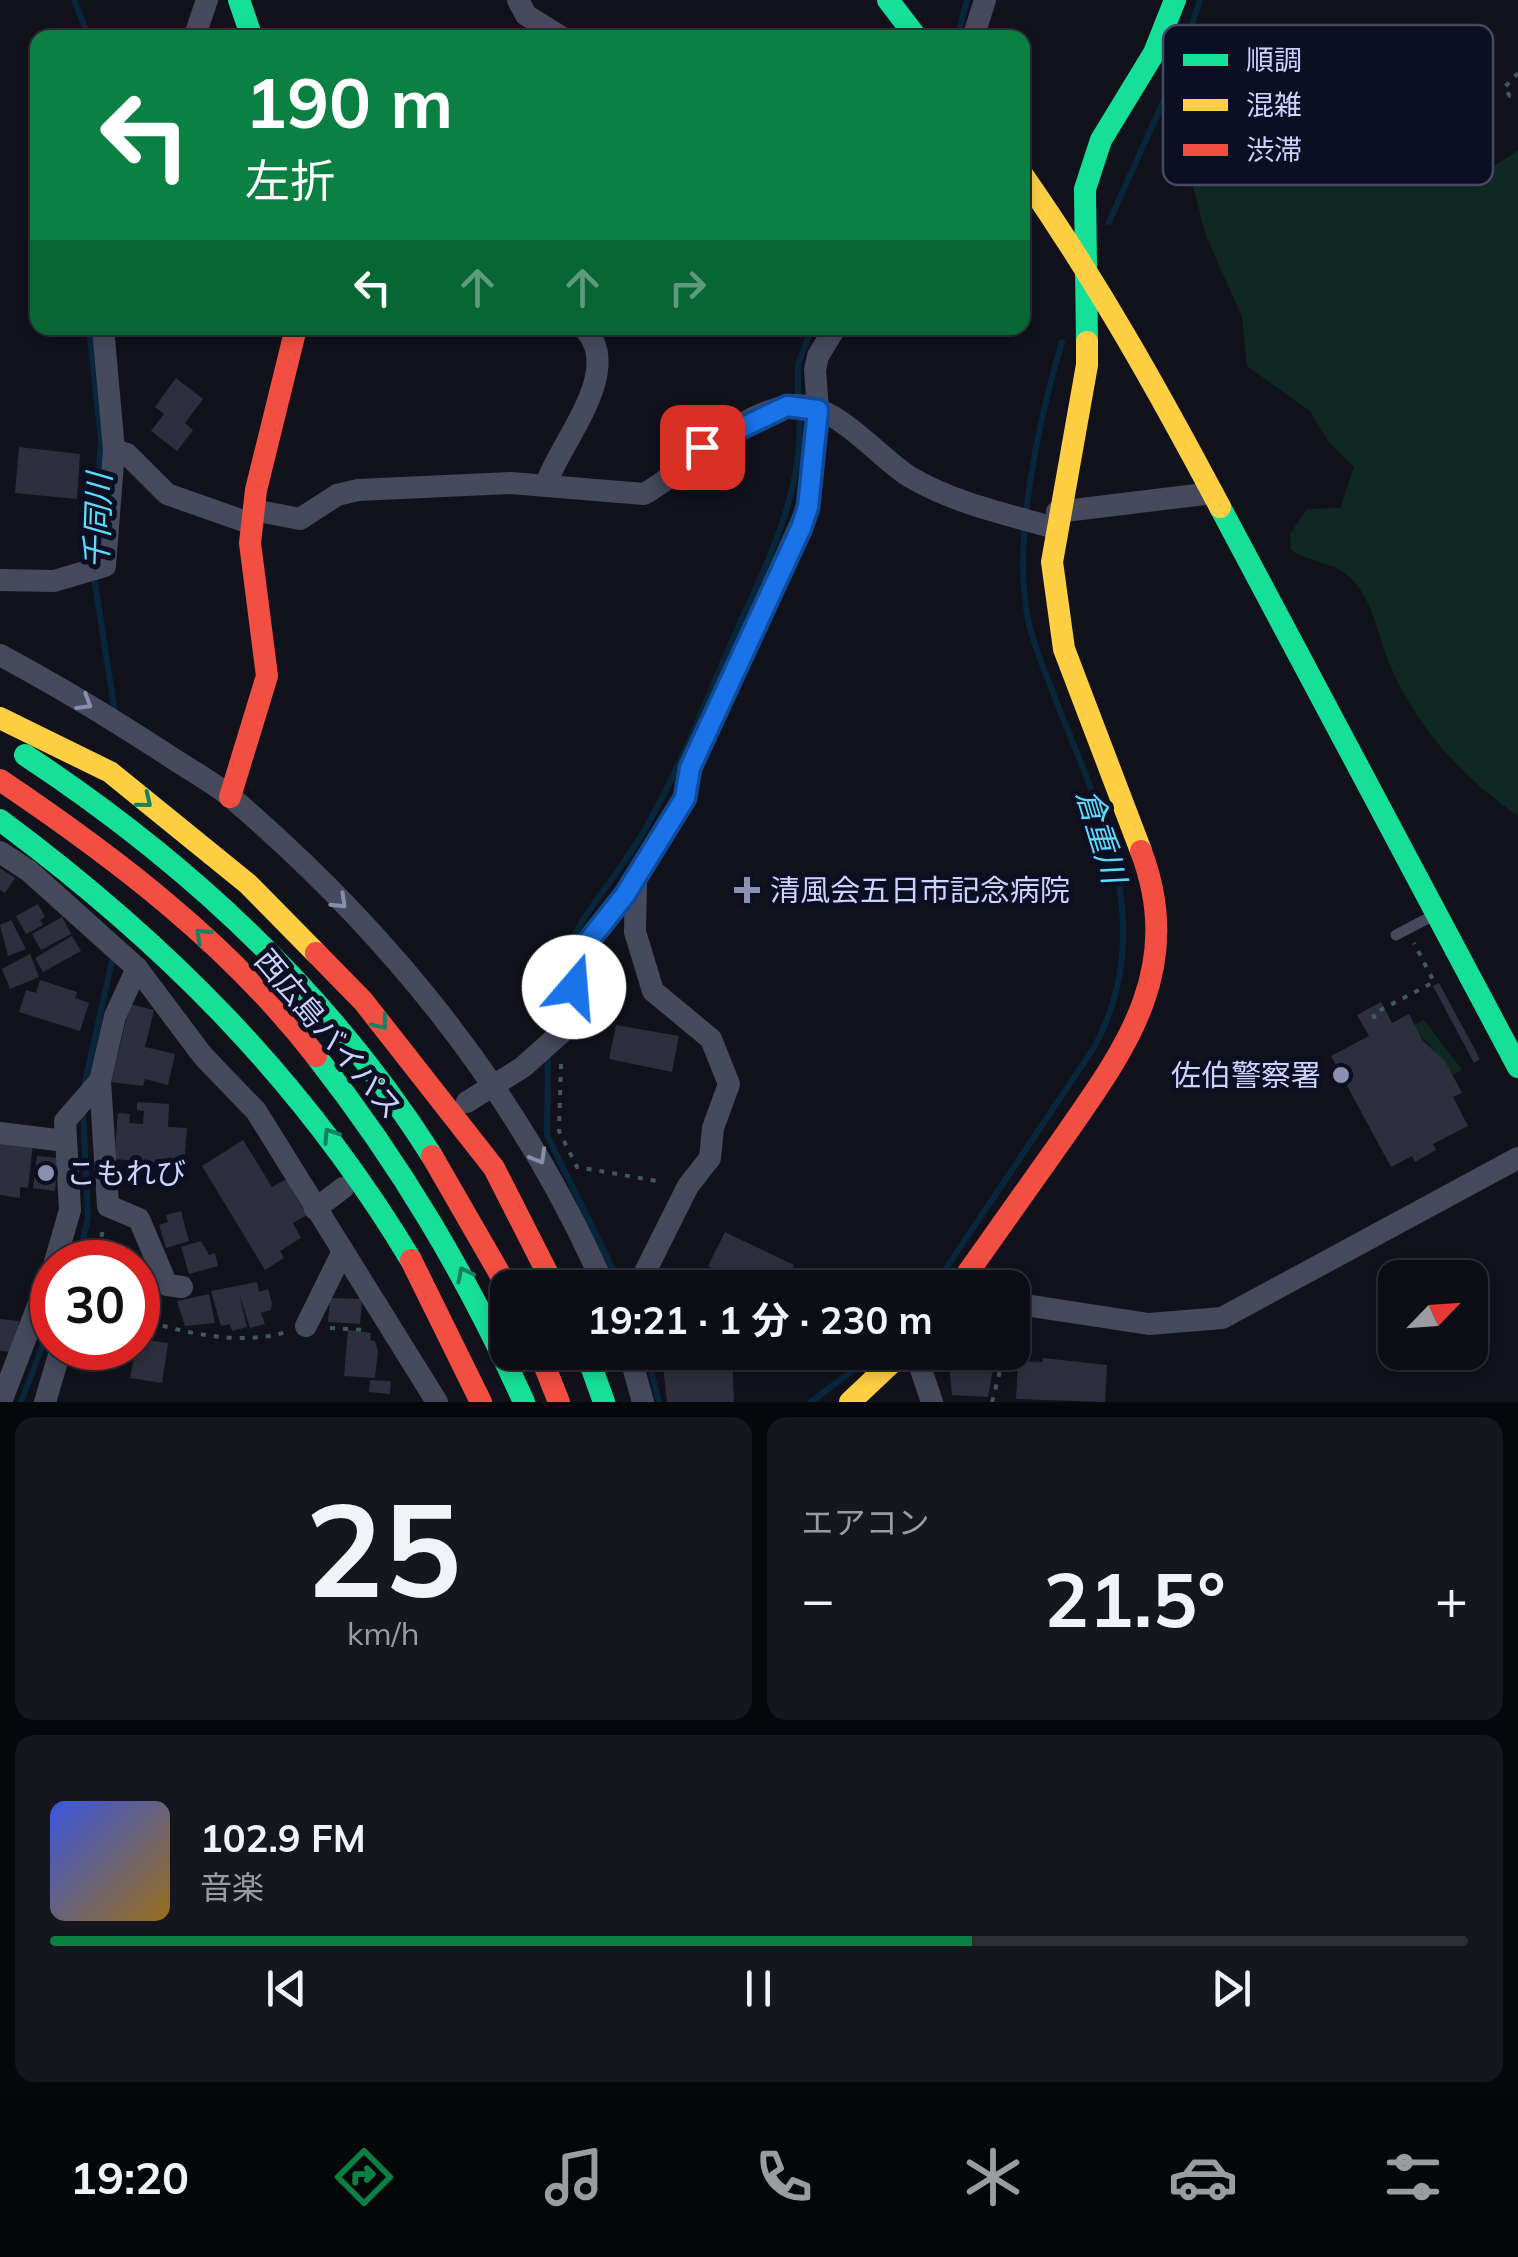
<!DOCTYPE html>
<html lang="ja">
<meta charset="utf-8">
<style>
:root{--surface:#0d0e15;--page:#16171e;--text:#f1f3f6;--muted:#9a9ca0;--line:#2d2e34;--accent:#0b8043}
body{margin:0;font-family:Mulish,"Noto Sans JP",sans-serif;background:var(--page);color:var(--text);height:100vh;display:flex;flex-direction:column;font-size:38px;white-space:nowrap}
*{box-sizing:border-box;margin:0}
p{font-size:32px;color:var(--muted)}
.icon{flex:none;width:55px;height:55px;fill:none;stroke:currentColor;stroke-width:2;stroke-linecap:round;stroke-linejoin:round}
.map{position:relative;height:1402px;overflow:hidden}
.details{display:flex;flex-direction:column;gap:15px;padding:15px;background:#07080c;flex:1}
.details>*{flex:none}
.top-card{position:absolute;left:30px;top:30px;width:1000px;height:305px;border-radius:20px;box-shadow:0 5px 15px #0003,0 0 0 2px var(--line);background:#0b8043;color:#fff;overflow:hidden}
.needle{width:65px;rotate:65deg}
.fabs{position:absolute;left:1378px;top:1260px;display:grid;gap:20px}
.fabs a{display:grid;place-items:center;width:110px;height:110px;border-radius:20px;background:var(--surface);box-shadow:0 5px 15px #0003,0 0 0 2px var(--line);font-size:50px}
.speed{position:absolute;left:30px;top:1240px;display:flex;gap:20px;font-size:50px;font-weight:700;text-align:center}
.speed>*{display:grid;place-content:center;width:130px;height:130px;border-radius:50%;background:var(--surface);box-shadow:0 5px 15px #0003,0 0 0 2px var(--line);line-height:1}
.speed .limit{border:15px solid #d22;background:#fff;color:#111}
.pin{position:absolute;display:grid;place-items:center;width:85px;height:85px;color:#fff;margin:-42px;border-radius:20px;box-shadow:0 5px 15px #0006}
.me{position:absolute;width:110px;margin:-55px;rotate:18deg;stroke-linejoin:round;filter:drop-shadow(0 0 8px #0008)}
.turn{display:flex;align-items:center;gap:35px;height:210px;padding:0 50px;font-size:45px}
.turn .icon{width:130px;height:130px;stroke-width:2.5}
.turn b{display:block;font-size:70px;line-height:85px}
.lanes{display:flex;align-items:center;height:95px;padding:0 50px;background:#0003;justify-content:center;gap:50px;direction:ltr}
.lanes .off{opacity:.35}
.big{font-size:75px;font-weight:700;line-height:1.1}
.details .tile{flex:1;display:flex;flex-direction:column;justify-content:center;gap:15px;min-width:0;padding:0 35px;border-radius:20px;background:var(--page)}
.details .dial{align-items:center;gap:0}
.dial b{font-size:130px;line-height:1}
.song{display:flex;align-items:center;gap:30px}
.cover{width:120px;height:120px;border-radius:15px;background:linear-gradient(135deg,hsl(230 70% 55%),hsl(40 70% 35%))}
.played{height:10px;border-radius:5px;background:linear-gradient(90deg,var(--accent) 65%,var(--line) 65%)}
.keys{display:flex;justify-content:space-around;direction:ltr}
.heat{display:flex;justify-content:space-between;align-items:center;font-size:55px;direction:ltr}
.details .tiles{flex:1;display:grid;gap:15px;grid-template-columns:1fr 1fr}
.tile:last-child{grid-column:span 2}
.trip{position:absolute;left:490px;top:1270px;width:540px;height:100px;border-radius:20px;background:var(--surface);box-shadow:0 5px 15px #0003,0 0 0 2px var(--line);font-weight:700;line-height:100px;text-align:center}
.dock{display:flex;height:160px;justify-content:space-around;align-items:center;background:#050608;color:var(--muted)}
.dock .icon{width:70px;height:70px}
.dock .selected{color:var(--accent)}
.dock b{font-size:45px;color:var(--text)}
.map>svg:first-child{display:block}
.green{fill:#0f2822}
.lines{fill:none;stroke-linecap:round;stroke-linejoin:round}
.stream{stroke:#09273c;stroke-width:6}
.building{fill:#2e2f3e}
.path{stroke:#43575e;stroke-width:4;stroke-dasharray:5 8;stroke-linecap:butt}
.lane{stroke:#454a5d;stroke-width:11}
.street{stroke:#454a5d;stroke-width:22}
.fast{stroke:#16e098;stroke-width:22}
.slow{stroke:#ffcf43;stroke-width:22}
.jam{stroke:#f24e42;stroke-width:22}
.oneway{stroke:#888eae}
.oneway2{stroke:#128262}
.route-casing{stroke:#114b97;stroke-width:25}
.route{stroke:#1a73e8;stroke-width:18}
.poi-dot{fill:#8b8fb0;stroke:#0c0e21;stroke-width:4}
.labels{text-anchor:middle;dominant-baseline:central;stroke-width:10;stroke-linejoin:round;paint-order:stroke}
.poi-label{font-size:30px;fill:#ccd3ff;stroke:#0c0e21;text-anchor:start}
.street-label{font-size:30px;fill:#ccd3ff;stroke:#0c0e21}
.water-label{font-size:32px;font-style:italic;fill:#5adcff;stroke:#0c0e21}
.key{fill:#0c0e21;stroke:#464964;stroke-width:2.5}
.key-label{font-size:28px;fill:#ccd3ff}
</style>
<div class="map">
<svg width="1518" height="1402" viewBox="0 0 1518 1402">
<rect width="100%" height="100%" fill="#11121c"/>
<g class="green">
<path d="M1228,24l80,23 138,4 22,19 -33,78 30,38 53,-36v666c-56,-39 -101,-88 -128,-151 -13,-29 -16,-68 -43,-90 -14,-12 -40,-14 -56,-25l-1,-16 17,-25 33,-1 14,-41 -27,-27 -17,-29 -63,-45 -5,-49 -36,-81 -21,-81 21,-116z"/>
<path d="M1424,1020l38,50 -10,5c-10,-20 -27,-30 -38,-50z"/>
</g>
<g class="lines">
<g class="stream">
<path d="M74,0l15,38"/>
<path d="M957,38l10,-38"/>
<path d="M1109,222l67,-149 24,-73"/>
<path d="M89,328l12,113 -9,124"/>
<path d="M798,398v-34l14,-36"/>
<path d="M94,577l21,136"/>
<path d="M548,1034c7,-102 47,-122 96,-203 32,-55 56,-116 81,-174 33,-78 81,-159 74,-246"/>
<path d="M548,1052l-1,83 75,153"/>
<path d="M84,1087l28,-126"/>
<path d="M78,1262l10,-44 -5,-109"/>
<path d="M933,1288l162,-242c64,-123 6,-230 -40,-348 -9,-25 -22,-52 -27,-79 -16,-79 11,-200 34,-277"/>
<path d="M646,1352l13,50"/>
<path d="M21,1402l31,-81"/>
<path d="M811,1402l66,-50"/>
</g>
</g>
<g class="building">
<path d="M176,378l27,21 -18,24 8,7 -16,21 -26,-20 13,-17 -9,-7z"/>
<path d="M19,447l61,7 -3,45 -62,-6z"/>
<path d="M0,868l15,10 -10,15 -5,-3z"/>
<path d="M38,904l7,13 -5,3 3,5 -17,9 -10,-18z"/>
<path d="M62,917l9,17 -30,16 -9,-16z"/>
<path d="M11,920l15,29 -18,7 -8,-31z"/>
<path d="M72,936l9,15 -38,21 -8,-14z"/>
<path d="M30,954l9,23 -29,12 -8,-20z"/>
<path d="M40,980l37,12 -2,6 14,5 -9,28 -61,-19 7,-22 10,3z"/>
<path d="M1439,983l41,76 -6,4 -41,-77z"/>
<path d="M1381,1002l11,21 17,-9 14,27 22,20 17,32 -9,4 15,29 -35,18 3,6 -21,12 -3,-6 -21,11 -60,-111 38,-20 -12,-21z"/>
<path d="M130,1004l24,6 -9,37 30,7 -7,31 -23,-6 -2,7 -32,-4z"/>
<path d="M616,1025l63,11 -7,36 -63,-13z"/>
<path d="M137,1102l32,2 -1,23 19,1 -3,37 -70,-6 4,-46 12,1 -1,9 14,1 1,-13 -7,-1z"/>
<path d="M0,1140l33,4 -5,44 -8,-1v11l-20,-3z"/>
<path d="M243,1140l29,47 14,-8 21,36 -14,8 8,15 -21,13 4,7 -19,12 -63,-104z"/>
<path d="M37,1156l21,2 -3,33 -22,-3z"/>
<path d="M181,1211l8,30 -23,7 -7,-23 9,-3 -2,-7z"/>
<path d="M725,1232l69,33 -11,23h-31l-44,-22z"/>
<path d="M201,1241l8,14 6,-2 3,13 -29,8 -8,-27z"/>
<path d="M138,1270l16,5 -2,6 5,2 -8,27 -11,-4z"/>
<path d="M257,1282l2,10 9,-3 4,14 -1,7 -10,3 4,11 -15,4 -11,-35 8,34 -15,4 -2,-7 -9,2 -10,-35z"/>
<path d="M209,1294l6,29 -30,3 -8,-25z"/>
<path d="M330,1298l32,1 -2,25 -32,-2z"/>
<path d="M0,1319l19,2 -6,31 -13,-1z"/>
<path d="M348,1330l23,3 -1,7 5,1 3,10 -3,27 -31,-2z"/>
<path d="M138,1339l30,4 -6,40 -32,-5z"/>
<path d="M81,1348h52l-8,18z"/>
<path d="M948,1352h48l-8,45 -36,-2z"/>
<path d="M732,1355l2,47h-67l-5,-45z"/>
<path d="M1043,1358l64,7 -2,37 -89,-3 2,-38 24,1z"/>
<path d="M370,1380l21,1 -1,13 -21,-2z"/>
</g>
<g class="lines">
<g class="path">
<path d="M1518,73l-14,15 6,8 8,-1"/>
<path d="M1375,1019l-2,-5 61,-32 -20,-39"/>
<path d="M561,1064l-2,67 18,36 86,15"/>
<path d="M95,1262l8,-32"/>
<path d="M138,1318c44,15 103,28 148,14"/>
<path d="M330,1328l35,2"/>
<path d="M992,1402l13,-50"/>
</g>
<path class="lane" d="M1396,935l40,-21"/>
<g class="street">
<path d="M518,0l8,15 37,23"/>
<path d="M194,38l13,-38"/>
<path d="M973,38l12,-38"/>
<path d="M103,328l11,122"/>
<path d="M546,484c16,-45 79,-114 38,-156"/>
<path d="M254,510l46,9 37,-24 21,-5 153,-7 133,11c48,-27 85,-76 143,-88 44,-10 89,50 123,71 44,26 96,37 145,51"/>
<path d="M1057,512l156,-19"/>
<path d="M0,580l54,1 51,-15 9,-116 13,4 40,40 85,30"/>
<path d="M0,655c58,31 114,65 169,101 21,14 44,26 63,42 159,136 289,298 373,490"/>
<path d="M0,852l29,19 108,97 66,88 53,55 181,291"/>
<path d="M636,883l-1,49 18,59 58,48 18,45 -16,44 -3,30 -22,28 -51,102"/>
<path d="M100,1081l8,125 31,13 28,66 15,2"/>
<path d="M467,1102l56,-35 38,-34 22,-85 42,-53 60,-96 5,-30 118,-262 10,-97 -3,-40 3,-14 17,-28"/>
<path d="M0,1133l65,8"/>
<path d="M315,1209l28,-21"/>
<path d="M55,1262l15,-52 -5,-89 35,-40 15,-65 22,-48"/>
<path d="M1012,1303l137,21 73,-6 296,-160"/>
<path d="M306,1326l37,-75"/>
<path d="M629,1352l14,50"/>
<path d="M915,1352l17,50"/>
<path d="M1,1402l51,-133"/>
<path d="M45,1402l16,-54"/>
</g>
<g class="fast">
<path d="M239,0l13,38"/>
<path d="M888,0l29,38"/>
<path d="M1087,342l-2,-153 16,-49 53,-87 21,-53"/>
<path d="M1220,507l298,560"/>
<path d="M25,755c161,106 303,237 407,401"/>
<path d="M0,820c166,123 304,262 411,440"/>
<path d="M316,1056c86,110 150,218 208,346"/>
<path d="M586,1352l18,50"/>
</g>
<g class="slow">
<path d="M1022,174c75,107 137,218 198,333"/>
<path d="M1087,342v23l-35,197 12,87 77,202"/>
<path d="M0,718l110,54 138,112 68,69"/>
<path d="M850,1402l53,-50"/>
</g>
<g class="jam">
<path d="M0,780c116,78 230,165 316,276"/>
<path d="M230,797l37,-121 -17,-133 6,-53 40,-162"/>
<path d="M316,953l47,48 131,167 61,120"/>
<path d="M432,1156l76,132"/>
<path d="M411,1260l70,142"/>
<path d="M957,1288c34,-48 68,-96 102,-144 65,-93 127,-173 82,-293"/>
<path d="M539,1352l20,50"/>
</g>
</g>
<defs><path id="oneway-chevron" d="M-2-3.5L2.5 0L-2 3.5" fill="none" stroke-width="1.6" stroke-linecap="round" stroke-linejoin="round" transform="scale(2.5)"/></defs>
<g class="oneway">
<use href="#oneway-chevron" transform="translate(85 703) rotate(31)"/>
<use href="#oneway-chevron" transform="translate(340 902) rotate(44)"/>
<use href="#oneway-chevron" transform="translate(539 1157) rotate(60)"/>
</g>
<g class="oneway2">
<use href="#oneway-chevron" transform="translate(145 801) rotate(39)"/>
<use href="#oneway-chevron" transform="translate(202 935) rotate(-136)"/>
<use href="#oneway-chevron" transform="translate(381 1023) rotate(52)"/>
<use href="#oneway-chevron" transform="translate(330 1135) rotate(-123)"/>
<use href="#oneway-chevron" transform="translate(464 1274) rotate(-117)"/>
</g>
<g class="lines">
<defs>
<path id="route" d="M574,987l9,-39 42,-53 60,-97 5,-30 111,-240 7,-21 10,-97 -31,-4 -85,41"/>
</defs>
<use href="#route" class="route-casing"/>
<use href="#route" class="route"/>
</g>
<g class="poi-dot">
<path d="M742 875h10v10h10v10h-10v10h-10v-10h-10v-10h10z"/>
<circle cx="1341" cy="1075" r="10"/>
<circle cx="46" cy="1173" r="10"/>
</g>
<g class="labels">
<g class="poi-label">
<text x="770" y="890">清風会五日市記念病院</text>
<text x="1321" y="1075" text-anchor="end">佐伯警察署</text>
<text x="66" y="1173">こもれび</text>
</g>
<g class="street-label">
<text transform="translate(329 1034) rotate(50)">西広島バイパス</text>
</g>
<g class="water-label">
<text transform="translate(97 521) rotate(-88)">千同川</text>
<text transform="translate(1102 836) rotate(73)">倉重川</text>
</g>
</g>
<rect x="1163" y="25" width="330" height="160" rx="15" class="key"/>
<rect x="1183" y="54" width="45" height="12" fill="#16e098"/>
<rect x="1183" y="99" width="45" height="12" fill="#ffcf43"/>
<rect x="1183" y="144" width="45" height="12" fill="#f24e42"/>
<g class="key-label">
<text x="1246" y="70">順調</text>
<text x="1246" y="115">混雑</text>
<text x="1246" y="160">渋滞</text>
</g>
</svg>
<div class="fabs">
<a><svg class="needle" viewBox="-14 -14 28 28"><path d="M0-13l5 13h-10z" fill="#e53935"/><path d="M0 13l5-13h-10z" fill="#9a9ca0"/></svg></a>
</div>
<div class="speed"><div class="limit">30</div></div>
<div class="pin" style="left:702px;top:447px;background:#d93025"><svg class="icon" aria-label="arrive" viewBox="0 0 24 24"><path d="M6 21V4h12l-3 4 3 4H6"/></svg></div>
<svg class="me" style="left:574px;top:987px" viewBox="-20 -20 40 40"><circle r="19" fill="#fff"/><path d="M0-13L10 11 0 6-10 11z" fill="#1a73e8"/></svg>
<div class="trip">19:21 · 1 分 · 230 m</div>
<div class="top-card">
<div class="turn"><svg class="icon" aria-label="left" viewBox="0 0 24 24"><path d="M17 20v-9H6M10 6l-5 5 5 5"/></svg><div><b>190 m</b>左折</div></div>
<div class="lanes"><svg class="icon" aria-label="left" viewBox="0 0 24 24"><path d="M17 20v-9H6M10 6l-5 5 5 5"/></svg><svg class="icon off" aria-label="ahead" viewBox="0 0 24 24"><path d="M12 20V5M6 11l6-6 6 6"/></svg><svg class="icon off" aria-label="ahead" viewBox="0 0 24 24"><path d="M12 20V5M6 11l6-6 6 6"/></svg><svg class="icon off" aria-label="right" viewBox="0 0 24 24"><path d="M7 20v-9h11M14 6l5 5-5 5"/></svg></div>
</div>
</div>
<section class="details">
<div class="tiles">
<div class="tile dial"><b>25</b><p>km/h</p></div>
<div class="tile"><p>エアコン</p>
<div class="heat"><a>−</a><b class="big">21.5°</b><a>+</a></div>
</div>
<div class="tile">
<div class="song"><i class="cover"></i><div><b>102.9 FM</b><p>音楽</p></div></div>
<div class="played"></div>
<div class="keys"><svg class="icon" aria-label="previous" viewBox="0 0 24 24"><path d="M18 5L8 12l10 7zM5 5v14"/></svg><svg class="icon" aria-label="pause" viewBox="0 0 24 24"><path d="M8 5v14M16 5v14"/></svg><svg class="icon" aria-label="next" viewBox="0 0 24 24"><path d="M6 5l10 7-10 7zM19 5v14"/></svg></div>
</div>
</div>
</section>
<nav class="dock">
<b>19:20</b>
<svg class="icon selected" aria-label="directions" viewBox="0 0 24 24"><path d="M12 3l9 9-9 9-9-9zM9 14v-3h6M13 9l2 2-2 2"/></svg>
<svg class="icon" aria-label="music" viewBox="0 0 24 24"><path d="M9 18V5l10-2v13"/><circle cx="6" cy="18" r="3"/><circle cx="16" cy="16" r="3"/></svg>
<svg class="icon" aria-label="phone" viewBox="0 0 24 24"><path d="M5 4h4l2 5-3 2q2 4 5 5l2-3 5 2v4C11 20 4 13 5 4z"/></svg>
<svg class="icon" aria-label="climate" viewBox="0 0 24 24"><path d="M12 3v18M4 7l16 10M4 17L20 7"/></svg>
<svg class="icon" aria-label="car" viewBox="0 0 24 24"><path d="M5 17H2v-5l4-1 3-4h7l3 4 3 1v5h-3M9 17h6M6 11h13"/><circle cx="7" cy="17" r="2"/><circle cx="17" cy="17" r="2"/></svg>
<svg class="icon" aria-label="filters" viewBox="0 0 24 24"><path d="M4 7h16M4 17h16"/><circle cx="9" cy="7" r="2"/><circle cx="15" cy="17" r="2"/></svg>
</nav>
